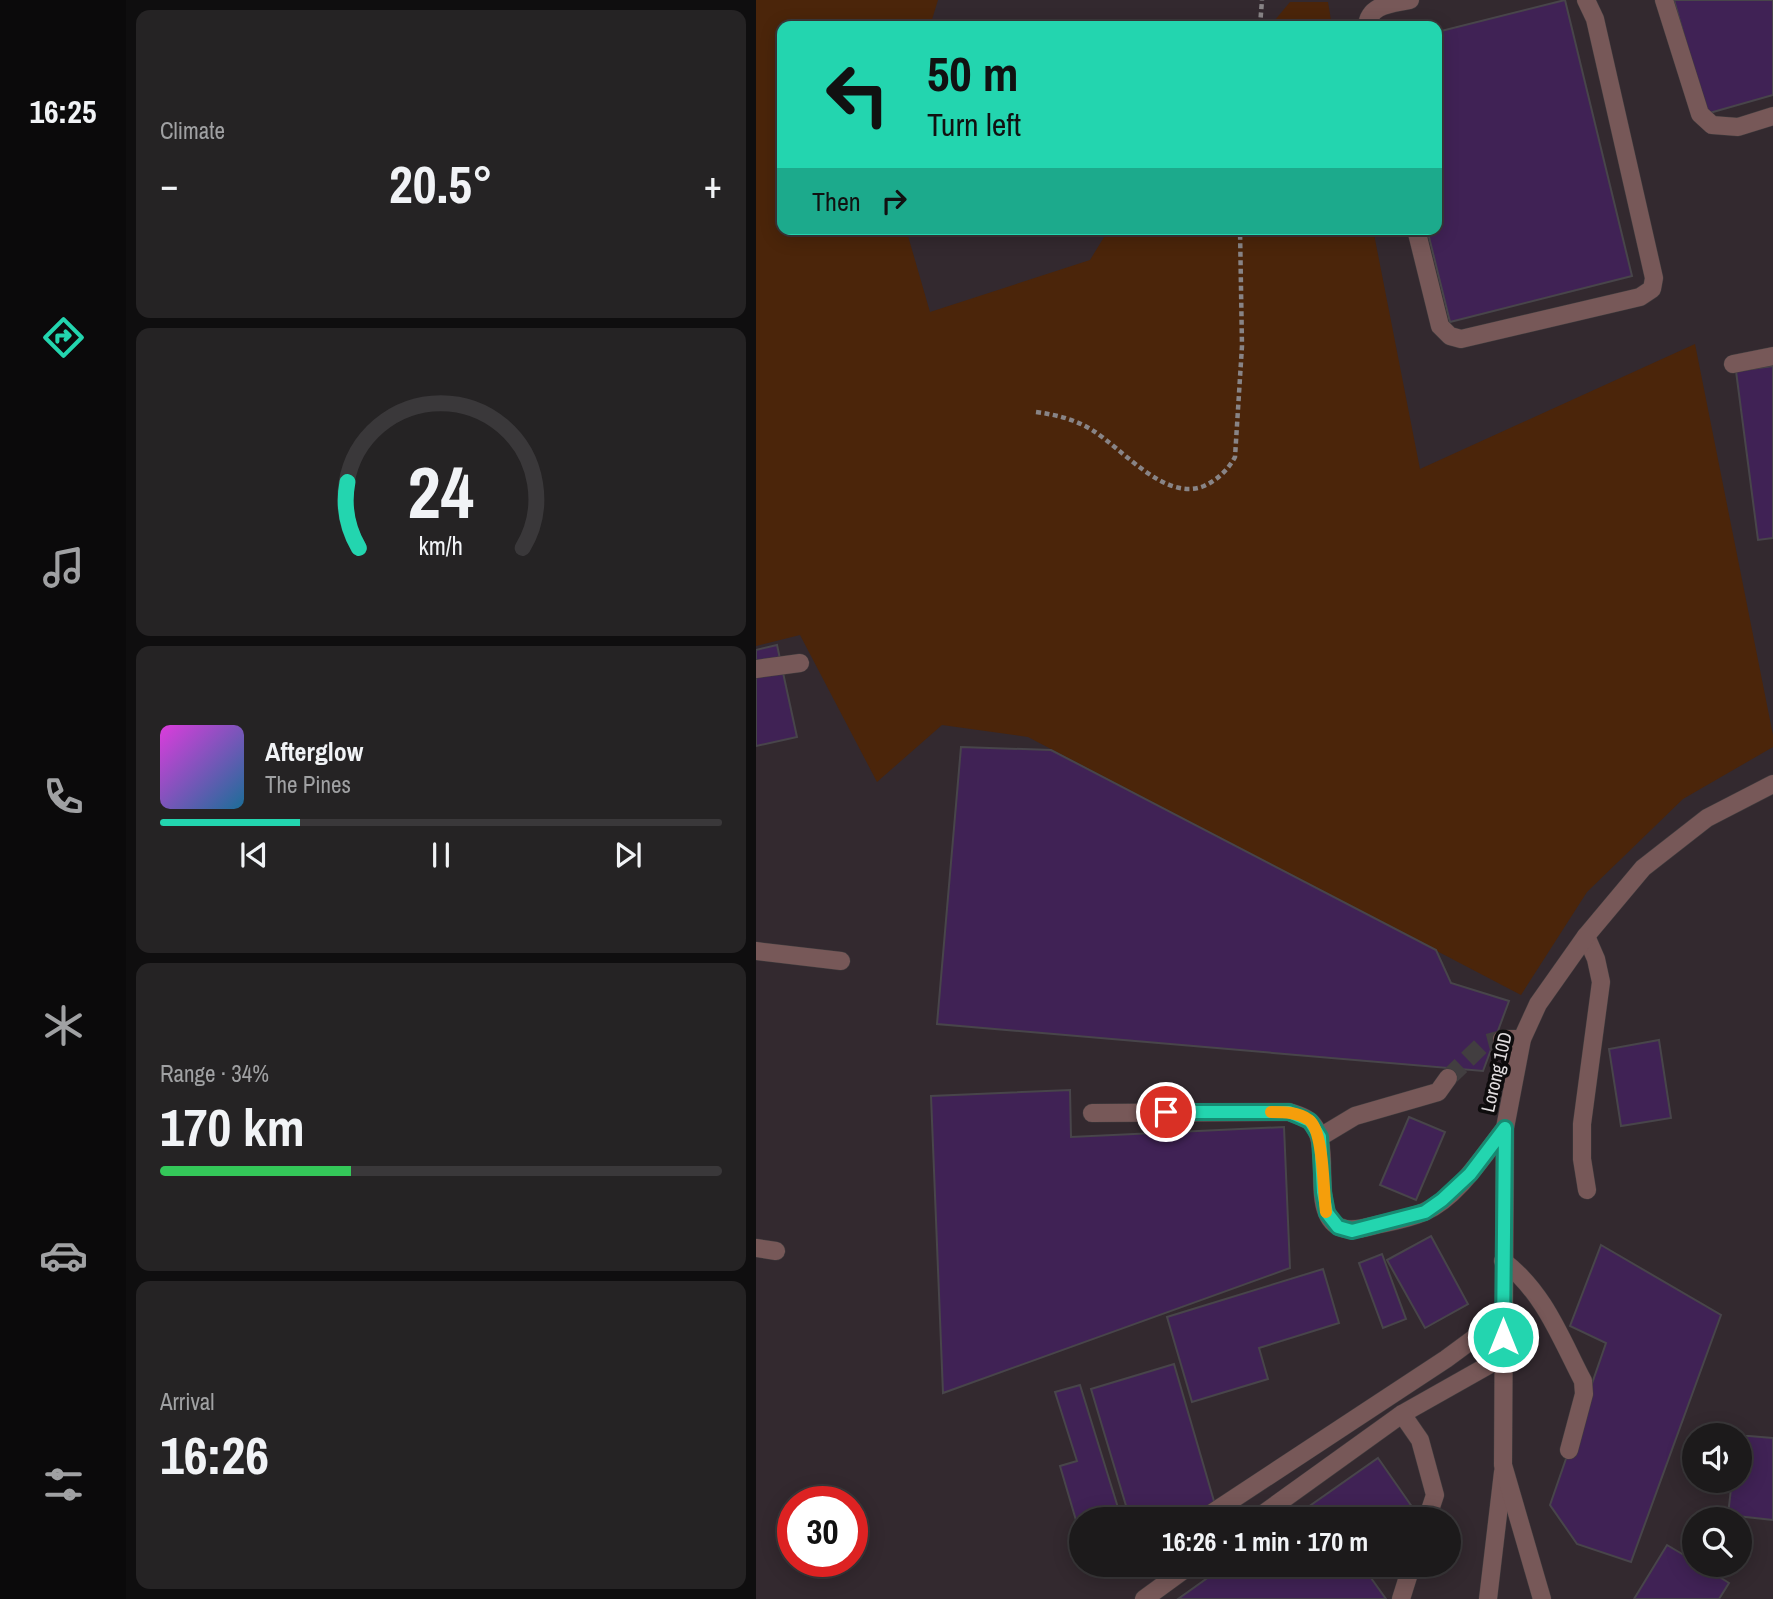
<!DOCTYPE html>
<meta charset="utf-8">
<style>
:root{--surface:#1c1a1b;--page:#252324;--text:#f1f3f6;--muted:#a0a1a3;--line:#3a383a;--accent:#23d5af}
body{margin:0;font-family:"Archivo Narrow",sans-serif;background:var(--page);color:var(--text);height:100vh;display:flex;flex-direction:column;font-size:26px;white-space:nowrap}
*{box-sizing:border-box;margin:0}
p{font-size:23px;color:var(--muted)}
.icon{flex:none;width:38px;height:38px;fill:none;stroke:currentColor;stroke-width:2;stroke-linecap:round;stroke-linejoin:round}
.map{position:relative;flex:1;overflow:hidden}
.details{display:flex;flex-direction:column;gap:10px;padding:10px;background:#0f0e0f;width:630px}
.details>*{flex:none}
.hud{position:absolute;left:21px;top:21px;width:665px;height:214px;border-radius:14px;box-shadow:0 4px 18px #0003,0 0 0 2px var(--line);background:#23d5af;color:#111;overflow:hidden}
.controls{position:absolute;left:926px;top:1423px;display:grid;gap:14px}
.controls a{display:grid;place-items:center;width:70px;height:70px;border-radius:50%;background:var(--surface);box-shadow:0 4px 18px #0003,0 0 0 2px var(--line);font-size:35px}
.speed{position:absolute;left:21px;top:1486px;display:flex;gap:14px;font-size:35px;font-weight:700;text-align:center}
.speed>*{display:grid;place-content:center;width:91px;height:91px;border-radius:50%;background:var(--surface);box-shadow:0 4px 18px #0003,0 0 0 2px var(--line);line-height:1}
.speed .limit{border:10px solid #d22;background:#fff;color:#111}
.pin{position:absolute;display:grid;place-items:center;width:60px;height:60px;color:#fff;margin:-30px;border:4px solid #fff;border-radius:50%;box-shadow:0 2px 7px #0007}
.me{position:absolute;width:77px;margin:-38px;rotate:0deg;stroke-linejoin:round;filter:drop-shadow(0 0 5px #0008)}
.turn{display:flex;align-items:center;gap:24px;height:147px;padding:0 35px;font-size:32px}
.turn .icon{width:91px;height:91px;stroke-width:2.5}
.turn b{display:block;font-size:49px;line-height:60px}
.then{display:flex;align-items:center;height:66px;padding:0 35px;background:#0003;gap:14px;font-size:26px}
.big{font-size:52px;font-weight:700;line-height:1.1}
.details .widget{flex:1;display:flex;flex-direction:column;justify-content:center;gap:10px;min-width:0;padding:0 24px;border-radius:14px;background:var(--page)}
.details .dial{align-items:center;gap:0}
.dial svg{height:182px;overflow:visible;fill:none;stroke:var(--line);stroke-width:7;stroke-linecap:round;text-anchor:middle}
.dial text{fill:var(--text);stroke:none}
.song{display:flex;align-items:center;gap:21px}
.cover{width:84px;height:84px;border-radius:10px;background:linear-gradient(135deg,hsl(300 70% 55%),hsl(200 70% 35%))}
.played{height:7px;border-radius:4px;background:linear-gradient(90deg,var(--accent) 25%,var(--line) 25%)}
.keys{display:flex;justify-content:space-around;direction:ltr}
.heat{display:flex;justify-content:space-between;align-items:center;font-size:38px;direction:ltr}
.charge{height:10px;border-radius:5px;background:linear-gradient(90deg,#34c759 34%,var(--line) 0)}
.trip{position:absolute;left:313px;top:1507px;width:392px;height:70px;border-radius:35px;background:var(--surface);box-shadow:0 4px 18px #0003,0 0 0 2px var(--line);font-weight:700;line-height:70px;text-align:center}
main{display:flex;flex:1;min-height:0}
.dock{display:flex;flex-direction:column;width:126px;justify-content:space-around;align-items:center;background:#0b0a0b;color:var(--muted)}
.dock .icon{width:49px;height:49px}
.dock .current{color:var(--accent)}
.dock b{font-size:32px;color:var(--text)}
.map>svg:first-child{display:block}
.built{fill:#33292f;fill-rule:evenodd}
.green{fill:#4b250a}
.building{fill:#402255;stroke:#48454a;stroke-width:2}
.lines{fill:none;stroke-linecap:round;stroke-linejoin:round}
.minor-tunnel{stroke:#423e40;stroke-width:18;stroke-dasharray:18 9;stroke-linecap:butt}
.minor-casing{stroke:#403c3e;stroke-width:19}
.path{stroke:#888486;stroke-width:4.5;stroke-dasharray:5 3.5;stroke-linecap:butt}
.minor{stroke:#775858;stroke-width:18}
.route-casing{stroke:#178a72;stroke-width:18}
.route{stroke:#23d5af;stroke-width:12}
.slow{stroke:#f59e0b;stroke-width:12}
.labels{text-anchor:middle;dominant-baseline:central;stroke-width:7;stroke-linejoin:round;paint-order:stroke}
.street-label{font-size:19px;fill:#e2dee0;stroke:#0e0c0d}
</style>
<main>
<nav class="dock">
<b>16:25</b>
<svg class="icon current" aria-label="directions" viewBox="0 0 24 24"><path d="M12 3l9 9-9 9-9-9zM9 14v-3h6M13 9l2 2-2 2"/></svg>
<svg class="icon" aria-label="music" viewBox="0 0 24 24"><path d="M9 18V5l10-2v13"/><circle cx="6" cy="18" r="3"/><circle cx="16" cy="16" r="3"/></svg>
<svg class="icon" aria-label="phone" viewBox="0 0 24 24"><path d="M5 4h4l2 5-3 2q2 4 5 5l2-3 5 2v4C11 20 4 13 5 4z"/></svg>
<svg class="icon" aria-label="climate" viewBox="0 0 24 24"><path d="M12 3v18M4 7l16 10M4 17L20 7"/></svg>
<svg class="icon" aria-label="car" viewBox="0 0 24 24"><path d="M5 17H2v-5l4-1 3-4h7l3 4 3 1v5h-3M9 17h6M6 11h13"/><circle cx="7" cy="17" r="2"/><circle cx="17" cy="17" r="2"/></svg>
<svg class="icon" aria-label="filters" viewBox="0 0 24 24"><path d="M4 7h16M4 17h16"/><circle cx="9" cy="7" r="2"/><circle cx="15" cy="17" r="2"/></svg>
</nav>
<section class="details">
<div class="widget"><p>Climate</p>
<div class="heat"><a>−</a><b class="big">20.5°</b><a>+</a></div>
</div>
<div class="widget dial"><svg viewBox="0 0 100 80">
<path d="M14 69A42 42 0 1 1 86 69"/>
<path d="M14 69A42 42 0 0 1 9 40" stroke="#23d5af"/>
<text x="50" y="56" font-size="32" font-weight="700">24</text>
<text x="50" y="72" font-size="11">km/h</text>
</svg></div>
<div class="widget">
<div class="song"><i class="cover"></i><div><b>Afterglow</b><p>The Pines</p></div></div>
<div class="played"></div>
<div class="keys"><svg class="icon" aria-label="previous" viewBox="0 0 24 24"><path d="M18 5L8 12l10 7zM5 5v14"/></svg><svg class="icon" aria-label="pause" viewBox="0 0 24 24"><path d="M8 5v14M16 5v14"/></svg><svg class="icon" aria-label="next" viewBox="0 0 24 24"><path d="M6 5l10 7-10 7zM19 5v14"/></svg></div>
</div>
<div class="widget"><p>Range · 34%</p><b class="big">170 km</b><div class="charge"></div></div>
<div class="widget"><p>Arrival</p><b class="big">16:26</b></div>
</section>
<div class="map">
<svg width="1017" height="1599" viewBox="0 0 1017 1599">
<rect width="100%" height="100%" fill="#262224"/>
<path class="built" d="M0,0h1017v1599h-1017zM26,26h655v203h-655zM938,1435h46v45h-46zM37,1502h59v59h-59zM326,1519h367v45h-367zM938,1519h46v45h-46z"/>
<g class="green">
<path d="M0,0h182l-8,26h-148v203h124l24,83 160,-52 19,-31h264l47,240 275,-125 78,391v12l-90,52 -96,93 -66,103 -493,-258 -86,-12 -65,57 -77,-147 -44,11z"/>
<path d="M534,2h38l4,24h-62z"/>
</g>
<g class="building">
<path d="M809,0l67,276 -182,46 -23,-93h10v-197z"/>
<path d="M918,0h99v95l-67,19z"/>
<path d="M1017,366v172l-15,2 -22,-169z"/>
<path d="M21,645l20,92 -41,9v-96z"/>
<path d="M205,747l90,3 385,200 15,33 58,18 -26,70 -546,-47z"/>
<path d="M903,1040l12,78 -50,8 -12,-77z"/>
<path d="M314,1090l1,47 213,-10 6,141 -347,125 -12,-297z"/>
<path d="M653,1117l36,15 -29,68 -36,-15z"/>
<path d="M675,1236l37,68 -43,24 -38,-68z"/>
<path d="M845,1245l120,70 -90,247 -54,-18 -27,-39 56,-162 -36,-17z"/>
<path d="M626,1254l24,65 -23,9 -24,-65z"/>
<path d="M567,1269l16,54 -80,25 9,31 -76,23 -25,-85z"/>
<path d="M418,1364l42,144 -38,11h-48l-39,-130z"/>
<path d="M324,1385l40,129 -15,5h-23v7l-4,1 -18,-61 17,-5 -22,-69z"/>
<path d="M981,1435l36,3v82l-45,-5 4,-35h8v-45z"/>
<path d="M622,1458l37,53 -11,8h-113z"/>
<path d="M911,1545l27,16v3h5l30,19 -10,16h-85z"/>
<path d="M471,1564h134l25,35h-208z"/>
</g>
<g class="lines">
<path class="minor-tunnel" d="M692,1078l35,-34 19,-5"/>
<defs>
<g id="minor">
<path d="M908,0l36,114 12,11 26,2 35,-11"/>
<path d="M611,26c2,-22 25,-22 43,-26"/>
<path d="M660,229l24,97 10,10 11,3 179,-42 12,-8 2,-11 -59,-259 -9,-19"/>
<path d="M977,364l40,-8"/>
<path d="M0,669l44,-6"/>
<path d="M830,936l10,23 5,23 -19,142v35l5,31"/>
<path d="M0,951l85,10"/>
<path d="M746,1039h20"/>
<path d="M336,1113l197,-1c6,2 14,4 19,8 23,15 8,69 19,93 8,20 27,18 45,13 17,-4 36,-7 52,-14 33,-14 60,-57 81,-84"/>
<path d="M564,1137l35,-21 83,-24 10,-14"/>
<path d="M0,1248l20,3"/>
<path d="M747,1261c41,31 57,76 80,120l1,13 -15,56"/>
<path d="M646,1414l101,-57"/>
<path d="M447,1519l243,-160 57,-42"/>
<path d="M500,1519l146,-105 18,26 15,55 -8,24"/>
<path d="M388,1599l48,-35"/>
<path d="M645,1599l11,-35"/>
<path d="M732,1599l15,-127"/>
<path d="M786,1599l-39,-134 2,-337 17,-89 16,-35 48,-68 57,-68 64,-50 66,-34"/>
</g>
</defs>
<use href="#minor" class="minor-casing"/>
<g class="path">
<path d="M504,26l2,-26"/>
<path d="M280,412c21,3 38,7 56,18 31,19 73,72 112,56 13,-6 24,-16 31,-29l7,-111 -2,-117"/>
</g>
<use href="#minor" class="minor"/>
</g>
<g class="lines">
<defs>
<path id="route" d="M410,1112h123l21,9 10,16 3,55 4,21 11,14 14,4 73,-19 17,-12 28,-26 35,-46 -2,209"/>
</defs>
<use href="#route" class="route-casing"/>
<use href="#route" class="route"/>
<path class="slow" d="M515,1112c13,0 27,0 38,8 15,11 14,71 17,92"/>
</g>
<g class="labels">
<g class="street-label">
<text transform="translate(740 1072) rotate(-77)">Lorong 10D</text>
</g>
</g>
</svg>
<div class="controls">
<a><svg class="icon" aria-label="sound" viewBox="0 0 24 24"><path d="M4 9h4l5-4v14l-5-4H4zM17 9q2 3 0 6"/></svg></a>
<a><svg class="icon" aria-label="search" viewBox="0 0 24 24"><circle cx="10" cy="10" r="6"/><path d="M15 15l6 6"/></svg></a>
</div>
<div class="speed"><div class="limit">30</div></div>
<div class="pin" style="left:410px;top:1112px;background:#d93025"><svg class="icon" aria-label="arrive" viewBox="0 0 24 24"><path d="M6 21V4h12l-3 4 3 4H6"/></svg></div>
<svg class="me" style="left:747px;top:1337px" viewBox="-20 -20 40 40"><circle r="17" fill="#23d5af" stroke="#fff" stroke-width="3"/><path d="M0-11L8 9 0 5-8 9z" fill="#fff"/></svg>
<div class="trip">16:26 · 1 min · 170 m</div>
<div class="hud">
<div class="turn"><svg class="icon" aria-label="left" viewBox="0 0 24 24"><path d="M17 20v-9H6M10 6l-5 5 5 5"/></svg><div><b>50 m</b>Turn left</div></div>
<div class="then">Then<svg class="icon" aria-label="right" viewBox="0 0 24 24"><path d="M7 20v-9h11M14 6l5 5-5 5"/></svg></div>
</div>
</div>
</main>
